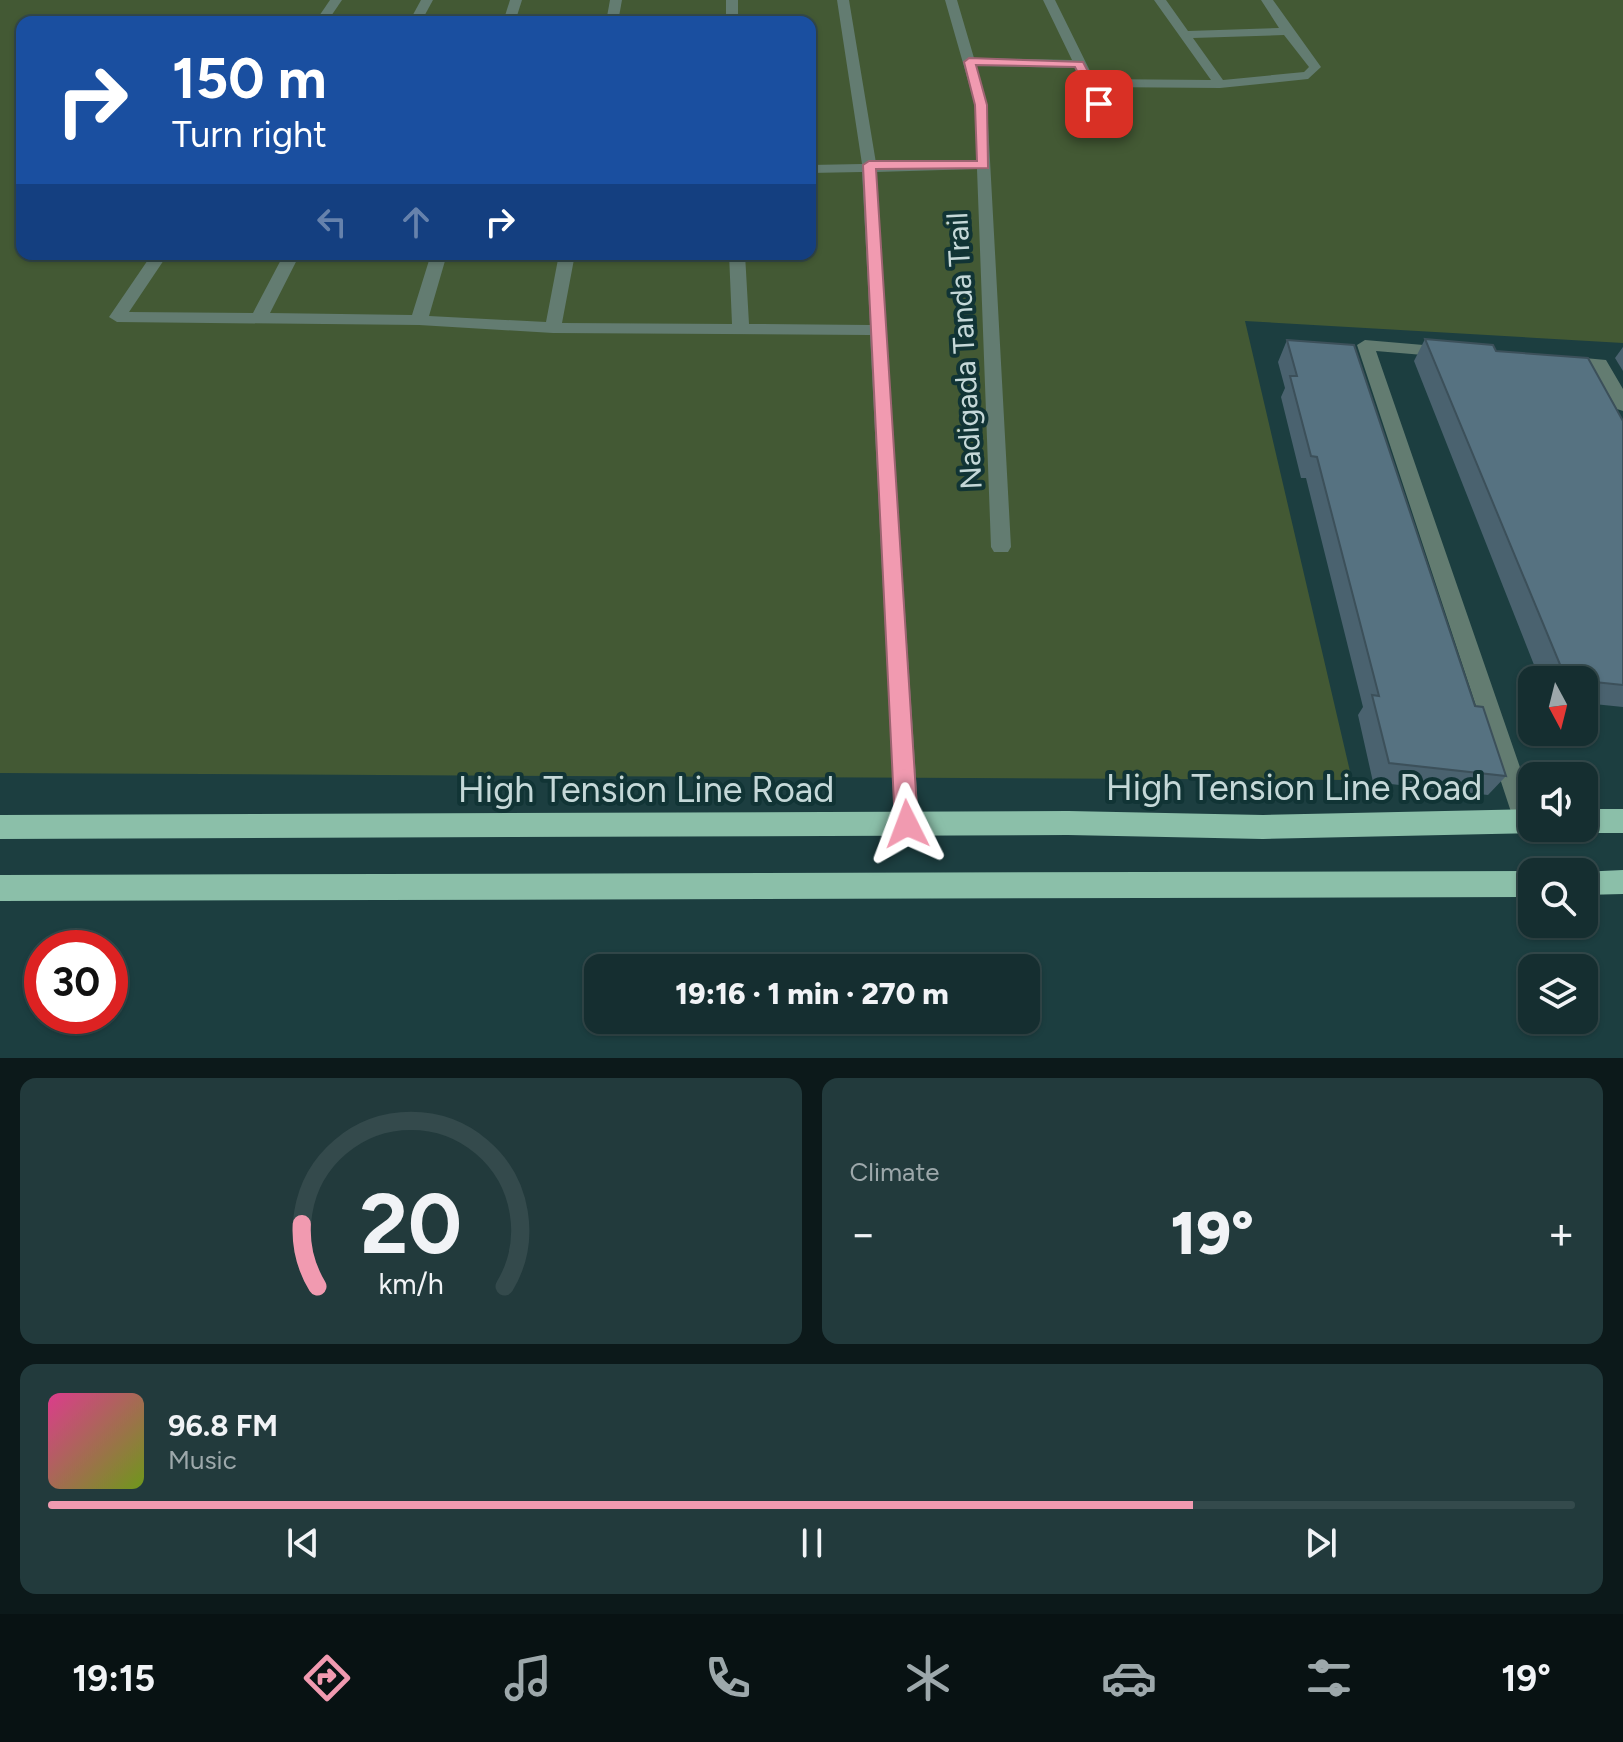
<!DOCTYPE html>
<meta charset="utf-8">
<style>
:root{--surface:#152e30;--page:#223a3c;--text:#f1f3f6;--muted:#9da8ab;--line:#344a4c;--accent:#f19ab0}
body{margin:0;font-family:Figtree,sans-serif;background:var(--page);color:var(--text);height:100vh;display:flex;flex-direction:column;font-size:30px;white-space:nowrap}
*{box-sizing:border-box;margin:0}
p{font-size:26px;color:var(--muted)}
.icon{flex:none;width:44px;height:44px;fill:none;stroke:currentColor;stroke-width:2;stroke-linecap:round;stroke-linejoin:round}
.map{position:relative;height:1058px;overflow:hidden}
.drawer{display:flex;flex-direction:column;gap:20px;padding:20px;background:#0c191a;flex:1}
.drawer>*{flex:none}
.banner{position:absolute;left:16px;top:16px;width:800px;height:244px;border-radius:16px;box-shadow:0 2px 6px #0004,0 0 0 2px var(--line);background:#1a4fa0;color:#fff;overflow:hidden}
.needle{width:52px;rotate:173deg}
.controls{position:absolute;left:1518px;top:666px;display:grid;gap:16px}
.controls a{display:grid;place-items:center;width:80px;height:80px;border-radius:16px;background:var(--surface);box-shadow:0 2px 6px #0004,0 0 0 2px var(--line);font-size:40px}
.speed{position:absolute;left:24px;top:930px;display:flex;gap:16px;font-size:40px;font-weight:700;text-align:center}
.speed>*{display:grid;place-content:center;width:104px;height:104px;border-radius:50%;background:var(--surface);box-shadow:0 2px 6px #0004,0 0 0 2px var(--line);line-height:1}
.speed .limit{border:12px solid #d22;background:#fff;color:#111}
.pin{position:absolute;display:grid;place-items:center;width:68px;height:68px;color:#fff;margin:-34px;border-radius:16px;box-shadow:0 4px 12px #0006}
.me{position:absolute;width:88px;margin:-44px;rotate:357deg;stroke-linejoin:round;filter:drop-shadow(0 0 6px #0008)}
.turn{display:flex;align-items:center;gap:28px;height:168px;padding:0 24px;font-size:36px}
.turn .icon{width:104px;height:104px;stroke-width:2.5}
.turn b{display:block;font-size:56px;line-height:68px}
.lanes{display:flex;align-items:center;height:76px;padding:0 24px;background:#0003;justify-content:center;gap:40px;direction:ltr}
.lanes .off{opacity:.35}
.big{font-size:60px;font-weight:800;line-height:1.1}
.drawer .card{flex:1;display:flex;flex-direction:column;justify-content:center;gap:12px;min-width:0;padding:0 28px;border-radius:16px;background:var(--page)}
.drawer .dial{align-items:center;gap:0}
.dial svg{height:208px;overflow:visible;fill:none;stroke:var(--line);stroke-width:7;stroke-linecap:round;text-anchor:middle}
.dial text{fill:var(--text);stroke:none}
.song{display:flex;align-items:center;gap:24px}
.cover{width:96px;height:96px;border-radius:12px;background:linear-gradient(135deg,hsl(330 70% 55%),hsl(80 70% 35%))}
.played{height:8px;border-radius:4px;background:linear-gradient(90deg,var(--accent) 75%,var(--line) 75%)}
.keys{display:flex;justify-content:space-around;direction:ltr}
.heat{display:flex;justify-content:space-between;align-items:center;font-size:44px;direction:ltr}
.drawer .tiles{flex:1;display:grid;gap:20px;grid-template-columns:1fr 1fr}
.card:last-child{grid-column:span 2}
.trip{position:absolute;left:584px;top:954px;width:456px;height:80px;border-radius:16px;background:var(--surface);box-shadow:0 2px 6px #0004,0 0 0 2px var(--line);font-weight:800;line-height:80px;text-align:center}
.menu{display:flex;height:128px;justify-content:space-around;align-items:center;background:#081213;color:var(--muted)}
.menu .icon{width:56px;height:56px}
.menu .selected{color:var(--accent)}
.menu b{font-size:36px;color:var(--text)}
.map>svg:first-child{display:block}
.green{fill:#435934;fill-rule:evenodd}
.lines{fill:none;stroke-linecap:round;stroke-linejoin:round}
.minor{fill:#637c71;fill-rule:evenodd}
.major{fill:#8bbfa9;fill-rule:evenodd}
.wall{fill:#4a626f}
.building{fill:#567281;stroke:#3c505a;stroke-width:2}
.route{fill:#f19ab0;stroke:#9d6472;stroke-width:2}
.labels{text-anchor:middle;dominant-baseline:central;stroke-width:8;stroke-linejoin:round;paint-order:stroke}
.street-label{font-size:30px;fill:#c5d8d8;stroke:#113435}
.near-street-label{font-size:36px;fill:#c5d8d8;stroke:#113435}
</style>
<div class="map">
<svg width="1623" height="1058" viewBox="0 0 1623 1058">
<rect width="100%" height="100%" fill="#1c3e40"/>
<path class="green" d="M0,0h1623v343l-378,-22 107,459 -1352,-7zM22,22h788v232h-788z"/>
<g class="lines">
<g class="minor">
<path d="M330,0h12l-15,22h-12z"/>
<path d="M421,0h12l-12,22h-12z"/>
<path d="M510,0h12l-7,22h-12z"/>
<path d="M610,0h12l-4,22h-12z"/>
<rect x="726" y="0" width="12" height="22"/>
<path d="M837,0h12l27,163 101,-2 -2,-56 -30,-105h12l17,58 98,2 -29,-60h12l39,79 117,1 -57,-80h12l22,31 91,-3 -18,-28h12l48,67 -13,12 -88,9 -123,-1 20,39 -7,4 -7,-4 -27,-58 -100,-2 11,39 24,442 -3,5h-14l-3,-5 -14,-378 -101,3 43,652 -3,8 -9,4 -9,-4 -3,-8 -25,-489 -317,-2 -134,-8 -302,-3 -8,-5 43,-63h16l-39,58 124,1 31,-59h16l-30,59 142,2 19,-61h16l-18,62 117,6 13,-68h16l-13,69 170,1 -3,-70h16l4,70 121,1 -8,-153 -52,1v-8l52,-1zM1284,35l25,32 -5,5 -81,8 -30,-42z"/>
<path d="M1365,340l82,7 9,5 -9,5 -71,-6 156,451v26h3l-9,5 -9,-4 -3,-8 -157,-476z"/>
<path d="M1563,356l43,4 17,29v22l-6,-2 -23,-40 -37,-4 -3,-4z"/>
</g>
<g class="major">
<path d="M1532,809v19h9l-9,5 -269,6 -195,-4 -1068,4v-24l1068,-4 195,4z"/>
<path d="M1584,809h39v24h-39l-9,-4 9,-1z"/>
<path d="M1623,870v24l-39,1v-23h-4z"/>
<path d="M1532,871v26l-1532,4v-26z"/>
</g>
</g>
<g class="wall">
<path d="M1425,339l71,12 127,70v286l-39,-4v-23h-44l-126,-319z"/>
<path d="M1287,340l188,366 31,70 -18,19 -115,-13 -15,-67 5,-8 -57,-229h-5l-20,-81 4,-9 -7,-26z"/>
<path d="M1623,347v24l-8,-13z"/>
</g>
<g class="building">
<path d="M1425,339l68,6 3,6 92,7 35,63v264l-57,-6z"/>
<path d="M1287,340l67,5 121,361 8,1 23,69 -117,-13 -17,-68 7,1 -62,-239 -6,-1 -21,-80h7z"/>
</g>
<path class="route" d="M969,58l114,4 22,42 -10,3 -20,-40 -99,-2 11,40 1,63 -112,1 42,655 -3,8 -8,3 -8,-3 -4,-8 -32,-659 6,-4h108l-2,-56 -11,-43z"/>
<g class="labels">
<g class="street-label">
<text transform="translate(964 351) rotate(-93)">Nadigada Tanda Trail</text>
</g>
<g class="near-street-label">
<text x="1294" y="787">High Tension Line Road</text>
<text x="646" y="789">High Tension Line Road</text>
</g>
</g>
</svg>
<div class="controls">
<a><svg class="needle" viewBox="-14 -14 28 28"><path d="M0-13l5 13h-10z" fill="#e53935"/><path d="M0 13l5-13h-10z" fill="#9da8ab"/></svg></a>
<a><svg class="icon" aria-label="sound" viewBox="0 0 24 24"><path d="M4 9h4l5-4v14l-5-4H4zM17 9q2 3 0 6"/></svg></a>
<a><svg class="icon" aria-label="search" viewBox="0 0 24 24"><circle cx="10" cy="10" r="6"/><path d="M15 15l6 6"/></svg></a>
<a><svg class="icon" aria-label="layers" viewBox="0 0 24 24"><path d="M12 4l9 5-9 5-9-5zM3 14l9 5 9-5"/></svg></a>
</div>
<div class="speed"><div class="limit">30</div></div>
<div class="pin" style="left:1099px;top:104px;background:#d93025"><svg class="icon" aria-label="arrive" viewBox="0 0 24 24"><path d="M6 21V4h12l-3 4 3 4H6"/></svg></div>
<svg class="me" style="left:907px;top:824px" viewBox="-20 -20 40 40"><path d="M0-17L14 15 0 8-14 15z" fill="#f19ab0" stroke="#fff" stroke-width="4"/></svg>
<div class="trip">19:16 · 1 min · 270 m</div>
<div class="banner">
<div class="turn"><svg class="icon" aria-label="right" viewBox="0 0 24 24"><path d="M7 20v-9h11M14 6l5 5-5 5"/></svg><div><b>150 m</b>Turn right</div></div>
<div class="lanes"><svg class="icon off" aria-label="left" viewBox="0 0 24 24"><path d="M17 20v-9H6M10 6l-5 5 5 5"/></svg><svg class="icon off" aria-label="ahead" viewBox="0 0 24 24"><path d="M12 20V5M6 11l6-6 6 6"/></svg><svg class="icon" aria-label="right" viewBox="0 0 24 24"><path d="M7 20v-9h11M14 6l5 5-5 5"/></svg></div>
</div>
</div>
<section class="drawer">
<div class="tiles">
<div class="card dial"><svg viewBox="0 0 100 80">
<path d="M14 69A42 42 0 1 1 86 69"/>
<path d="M14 69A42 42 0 0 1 8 45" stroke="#f19ab0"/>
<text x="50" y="56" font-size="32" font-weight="700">20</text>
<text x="50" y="72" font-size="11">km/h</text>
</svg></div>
<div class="card"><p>Climate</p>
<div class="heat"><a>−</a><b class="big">19°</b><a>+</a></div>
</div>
<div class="card">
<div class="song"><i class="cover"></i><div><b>96.8 FM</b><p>Music</p></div></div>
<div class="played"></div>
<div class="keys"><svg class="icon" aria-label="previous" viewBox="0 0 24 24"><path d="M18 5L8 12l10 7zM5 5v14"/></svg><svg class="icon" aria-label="pause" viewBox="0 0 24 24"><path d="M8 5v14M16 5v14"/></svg><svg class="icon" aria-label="next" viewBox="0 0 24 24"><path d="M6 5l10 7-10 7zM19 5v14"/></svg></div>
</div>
</div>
</section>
<nav class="menu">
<b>19:15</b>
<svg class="icon selected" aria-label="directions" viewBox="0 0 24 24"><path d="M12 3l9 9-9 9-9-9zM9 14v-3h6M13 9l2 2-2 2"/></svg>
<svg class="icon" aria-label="music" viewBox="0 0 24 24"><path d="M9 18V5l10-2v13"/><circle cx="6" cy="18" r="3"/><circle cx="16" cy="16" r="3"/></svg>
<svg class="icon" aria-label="phone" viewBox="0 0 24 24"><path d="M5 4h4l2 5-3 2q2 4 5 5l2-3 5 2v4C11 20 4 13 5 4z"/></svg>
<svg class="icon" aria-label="climate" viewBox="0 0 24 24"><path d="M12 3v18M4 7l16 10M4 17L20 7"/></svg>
<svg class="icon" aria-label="car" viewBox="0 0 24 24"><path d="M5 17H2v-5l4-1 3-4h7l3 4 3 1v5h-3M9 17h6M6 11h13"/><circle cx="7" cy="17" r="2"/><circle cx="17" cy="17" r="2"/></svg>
<svg class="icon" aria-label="filters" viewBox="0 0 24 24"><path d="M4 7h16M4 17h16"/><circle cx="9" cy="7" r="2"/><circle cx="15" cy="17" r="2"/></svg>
<b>19°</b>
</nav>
